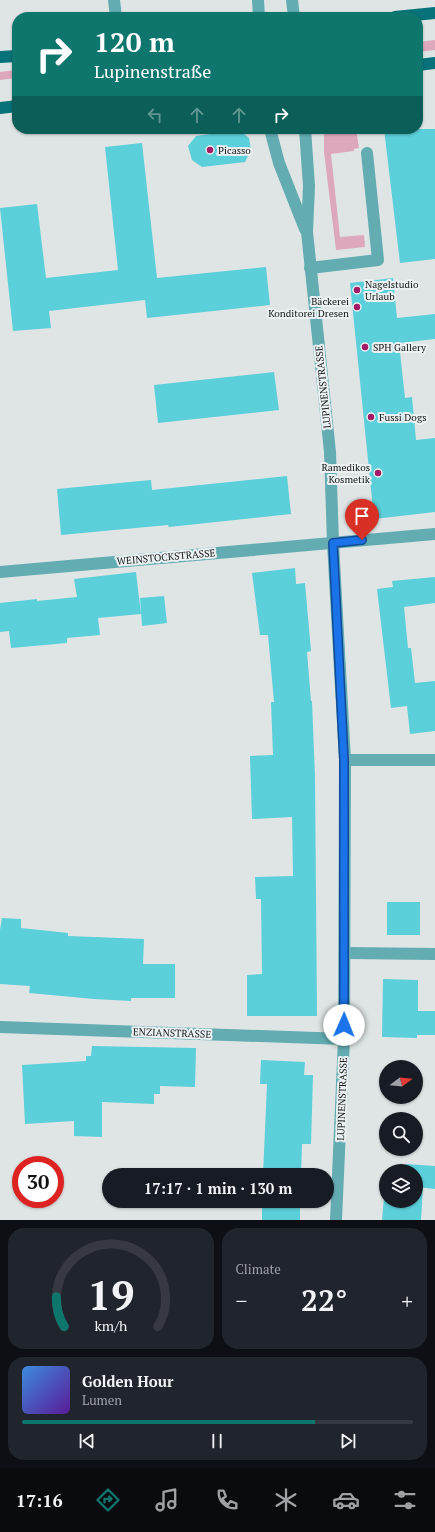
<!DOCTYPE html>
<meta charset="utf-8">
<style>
:root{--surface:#171b24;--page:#20242c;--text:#f1f3f6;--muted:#9ea1a6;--line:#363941;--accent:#0f766e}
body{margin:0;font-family:"PT Serif",serif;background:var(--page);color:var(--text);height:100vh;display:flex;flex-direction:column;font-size:15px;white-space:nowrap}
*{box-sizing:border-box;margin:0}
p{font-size:13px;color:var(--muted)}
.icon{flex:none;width:22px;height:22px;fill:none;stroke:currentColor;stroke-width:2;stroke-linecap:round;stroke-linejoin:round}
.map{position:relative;height:1220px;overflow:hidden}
.drawer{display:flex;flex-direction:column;gap:8px;padding:8px;background:#0d0f14;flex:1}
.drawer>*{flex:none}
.top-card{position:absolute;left:12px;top:12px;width:411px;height:122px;border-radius:16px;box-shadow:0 1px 3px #0004;background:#0f766e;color:#fff;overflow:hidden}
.needle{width:26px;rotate:74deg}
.fabs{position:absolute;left:379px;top:1060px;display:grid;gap:8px}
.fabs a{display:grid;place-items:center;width:44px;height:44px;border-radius:50%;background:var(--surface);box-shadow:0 1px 3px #0004;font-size:20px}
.speed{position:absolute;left:12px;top:1156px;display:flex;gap:8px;font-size:20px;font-weight:700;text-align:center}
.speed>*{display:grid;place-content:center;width:52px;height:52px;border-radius:50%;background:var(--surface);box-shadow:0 1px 3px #0004;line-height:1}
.speed .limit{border:6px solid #d22;background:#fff;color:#111}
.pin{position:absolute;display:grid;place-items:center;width:34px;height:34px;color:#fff;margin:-41px -17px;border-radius:50% 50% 50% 0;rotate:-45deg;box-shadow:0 0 4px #0007}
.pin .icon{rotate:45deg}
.me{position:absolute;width:44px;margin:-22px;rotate:1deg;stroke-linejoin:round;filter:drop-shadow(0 0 3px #0008)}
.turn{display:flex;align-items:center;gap:14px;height:84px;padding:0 16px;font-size:18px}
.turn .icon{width:52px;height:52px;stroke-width:2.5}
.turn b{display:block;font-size:28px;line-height:34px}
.lanes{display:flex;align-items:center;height:38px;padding:0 16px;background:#0003;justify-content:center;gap:20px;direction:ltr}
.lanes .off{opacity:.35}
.big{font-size:30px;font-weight:700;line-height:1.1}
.drawer .widget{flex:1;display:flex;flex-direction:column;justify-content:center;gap:6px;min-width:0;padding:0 14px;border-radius:16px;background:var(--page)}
.drawer .dial{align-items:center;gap:0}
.dial svg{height:104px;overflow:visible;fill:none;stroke:var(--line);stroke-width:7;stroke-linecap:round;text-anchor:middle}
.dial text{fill:var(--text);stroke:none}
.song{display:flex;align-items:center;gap:12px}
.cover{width:48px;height:48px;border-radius:6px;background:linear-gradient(135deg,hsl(210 70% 55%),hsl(270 70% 35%))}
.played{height:4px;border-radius:2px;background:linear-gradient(90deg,var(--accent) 75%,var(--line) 75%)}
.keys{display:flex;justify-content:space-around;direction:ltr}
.heat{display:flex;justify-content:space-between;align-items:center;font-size:22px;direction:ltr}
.drawer .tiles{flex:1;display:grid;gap:8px;grid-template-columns:1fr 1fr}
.widget:last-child{grid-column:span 2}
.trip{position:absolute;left:102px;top:1168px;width:232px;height:40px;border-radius:20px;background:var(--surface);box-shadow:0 1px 3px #0004;font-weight:700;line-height:40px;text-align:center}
.tab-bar{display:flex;height:64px;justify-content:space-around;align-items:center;background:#090b0e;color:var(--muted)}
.tab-bar .icon{width:28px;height:28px}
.tab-bar .active{color:var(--accent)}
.tab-bar b{font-size:18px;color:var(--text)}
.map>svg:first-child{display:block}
.green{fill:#dda8bd}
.building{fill:#5bcfda}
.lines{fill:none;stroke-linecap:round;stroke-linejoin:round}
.minor{stroke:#62acb2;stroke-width:12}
.major{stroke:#07727a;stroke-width:12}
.route-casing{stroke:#114b97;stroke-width:10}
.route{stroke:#1a73e8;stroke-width:7}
.poi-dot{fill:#a21b66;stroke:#ecf2f3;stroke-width:1.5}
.labels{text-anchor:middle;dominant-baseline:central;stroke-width:4;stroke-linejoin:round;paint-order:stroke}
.poi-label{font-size:10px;fill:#131515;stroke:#ecf2f3;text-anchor:start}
.street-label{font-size:10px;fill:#131515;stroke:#ecf2f3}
</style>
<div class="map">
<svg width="435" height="1220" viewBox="0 0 435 1220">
<rect width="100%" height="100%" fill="#dfe5e5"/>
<g class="green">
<path d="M435,40v10l-17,2v-10z"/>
<path d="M17,70v8l-17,2v-8z"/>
<path d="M326,129h30l3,19 -5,1v2l-23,3 9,83 24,-2 1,12 -29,3 -12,-98v-17z"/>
</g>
<g class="building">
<path d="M384,129h51v130l-35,4z"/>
<path d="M239,130l10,8 2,12 -6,12 -43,5 -10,-7 -4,-14 8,-10z"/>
<path d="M142,143l15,135 109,-11 4,38 -123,13 -2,-18 -96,11 2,17 -38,3 -13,-123 37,-4 9,74 72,-8 -13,-123z"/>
<path d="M393,278l4,40 38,-4v25l-36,4 6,55 7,-1 4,43 19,-2v74l-61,7 -24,-236z"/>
<path d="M274,372l5,38 -121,13 -4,-38z"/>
<path d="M287,476l4,38 -122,13 -1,-2 -107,10 -4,-46 94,-9 1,10z"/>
<path d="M295,568l1,16 9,-1 6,68 -4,1 4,49h1l3,76 2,239h-70v-41l15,-1 -1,-75h-5l-1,-22 38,-1 -1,-59 -40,2 -2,-63 23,-1 -2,-53h3l-6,-67h-8l-8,-62z"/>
<path d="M136,572l5,42 -43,4 2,17 -33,3v5l-56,5 -2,-17 -9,1v-29l37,-4v2l40,-4 -3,-18z"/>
<path d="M435,577v26l-31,4 4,41h3l4,35 20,-2v50l-25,3 -3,-28 -16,2 -14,-119 16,-2 -1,-6z"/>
<path d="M164,596l3,27 -25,3 -2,-28z"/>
<rect x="387" y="902" width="33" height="33"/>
<path d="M2,918l19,1v9l47,5v3l76,3 -1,25h32v34h-44v3l-37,-2 -65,-6 1,-7 -30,-2v-54z"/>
<path d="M383,979l35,1v31h17v24h-18v3l-35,-1z"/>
<path d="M92,1046l104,2 -1,39 -35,-1v8h-6v10l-52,-2v35l-28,-1v-15l-49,3 -3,-59 64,-4v-5h5z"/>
<path d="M261,1060l44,2 -1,13h9l-2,69h-9l-1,31h-38l4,-91h-7z"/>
<path d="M406,1164l29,2v23l-19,-2v-16h-10z"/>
<path d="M385,1185h1v16h30v-14l7,1 -2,32h-39z"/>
<rect x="262" y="1201" width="38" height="19"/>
</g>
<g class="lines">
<g class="minor">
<path d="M114,0l2,17"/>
<path d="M258,0l1,17"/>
<path d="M292,0l2,17"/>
<path d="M270,129l9,34 26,66"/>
<path d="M305,129l4,57 -2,46 23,220 3,91 12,217 -1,279 -8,181"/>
<path d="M310,268l68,-8 -11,-107"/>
<path d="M0,572l435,-38"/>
<path d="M345,760h90"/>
<path d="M345,953l90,1"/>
<path d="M0,1027l344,12"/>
</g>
<g class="major">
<path d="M395,17l40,-4"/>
<path d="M0,57l17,-1"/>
<path d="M418,65l17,-2"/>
<path d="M0,108l17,-2"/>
</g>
</g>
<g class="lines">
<defs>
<path id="route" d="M344,1025v-265l-11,-217 29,-3"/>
</defs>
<use href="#route" class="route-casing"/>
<use href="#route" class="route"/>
</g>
<g class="poi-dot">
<circle cx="210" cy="150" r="4"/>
<circle cx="357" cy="290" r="4"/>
<circle cx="357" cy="307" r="4"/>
<circle cx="365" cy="347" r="4"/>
<circle cx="371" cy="417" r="4"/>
<circle cx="378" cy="473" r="4"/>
</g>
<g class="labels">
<g class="poi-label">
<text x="218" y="150">Picasso</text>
<text x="365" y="284">Nagelstudio<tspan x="365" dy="12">Urlaub</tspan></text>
<text x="349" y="301" text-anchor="end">Bäckerei<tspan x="349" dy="12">Konditorei Dresen</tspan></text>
<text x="373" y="347">SPH Gallery</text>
<text x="379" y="417">Fussi Dogs</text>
<text x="370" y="467" text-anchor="end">Ramedikos<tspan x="370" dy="12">Kosmetik</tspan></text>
</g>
<g class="street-label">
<text transform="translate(323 387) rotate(-96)">LUPINENSTRASSE</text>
<text transform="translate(166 557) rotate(-5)">WEINSTOCKSTRASSE</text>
<text transform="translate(172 1033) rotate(2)">ENZIANSTRASSE</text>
<text transform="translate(342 1099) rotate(-88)">LUPINENSTRASSE</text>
</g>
</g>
</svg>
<div class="fabs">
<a><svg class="needle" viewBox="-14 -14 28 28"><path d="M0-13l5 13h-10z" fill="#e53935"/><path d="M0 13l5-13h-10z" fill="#9ea1a6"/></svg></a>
<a><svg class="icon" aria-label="search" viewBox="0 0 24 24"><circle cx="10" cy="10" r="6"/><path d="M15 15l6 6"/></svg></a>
<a><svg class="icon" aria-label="layers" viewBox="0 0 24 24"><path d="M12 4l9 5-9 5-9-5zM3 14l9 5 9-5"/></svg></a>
</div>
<div class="speed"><div class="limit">30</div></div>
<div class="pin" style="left:362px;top:540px;background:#d93025"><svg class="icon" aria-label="arrive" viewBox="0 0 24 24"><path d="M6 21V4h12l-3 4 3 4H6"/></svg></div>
<svg class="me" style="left:344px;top:1025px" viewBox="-20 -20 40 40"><circle r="19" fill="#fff"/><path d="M0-13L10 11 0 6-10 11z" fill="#1a73e8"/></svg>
<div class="trip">17:17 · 1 min · 130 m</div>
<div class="top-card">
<div class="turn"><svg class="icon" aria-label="right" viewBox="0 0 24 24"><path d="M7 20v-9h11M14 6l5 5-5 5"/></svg><div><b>120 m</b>Lupinenstraße</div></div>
<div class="lanes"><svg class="icon off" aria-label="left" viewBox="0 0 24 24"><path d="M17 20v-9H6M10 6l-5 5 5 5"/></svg><svg class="icon off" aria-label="ahead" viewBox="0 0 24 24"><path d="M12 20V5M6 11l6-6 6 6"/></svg><svg class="icon off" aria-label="ahead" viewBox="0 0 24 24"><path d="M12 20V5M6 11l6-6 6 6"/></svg><svg class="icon" aria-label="right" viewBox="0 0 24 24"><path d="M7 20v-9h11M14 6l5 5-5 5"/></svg></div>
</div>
</div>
<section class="drawer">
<div class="tiles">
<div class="widget dial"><svg viewBox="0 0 100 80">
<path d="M14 69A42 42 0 1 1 86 69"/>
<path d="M14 69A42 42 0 0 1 8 46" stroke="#0f766e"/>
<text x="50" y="56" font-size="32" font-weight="700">19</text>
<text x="50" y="72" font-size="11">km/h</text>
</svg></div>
<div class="widget"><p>Climate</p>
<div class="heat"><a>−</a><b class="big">22°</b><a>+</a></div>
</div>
<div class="widget">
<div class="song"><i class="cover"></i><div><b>Golden Hour</b><p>Lumen</p></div></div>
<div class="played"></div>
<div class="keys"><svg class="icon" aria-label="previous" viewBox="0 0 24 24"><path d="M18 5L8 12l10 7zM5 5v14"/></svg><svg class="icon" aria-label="pause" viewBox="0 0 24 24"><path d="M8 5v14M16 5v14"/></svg><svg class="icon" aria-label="next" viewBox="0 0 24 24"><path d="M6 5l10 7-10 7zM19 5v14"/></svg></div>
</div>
</div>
</section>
<nav class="tab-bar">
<b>17:16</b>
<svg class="icon active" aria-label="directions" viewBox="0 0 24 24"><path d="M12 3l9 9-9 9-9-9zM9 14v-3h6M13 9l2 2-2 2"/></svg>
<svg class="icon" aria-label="music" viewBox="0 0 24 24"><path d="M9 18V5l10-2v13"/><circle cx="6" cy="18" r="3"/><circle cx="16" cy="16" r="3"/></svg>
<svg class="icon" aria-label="phone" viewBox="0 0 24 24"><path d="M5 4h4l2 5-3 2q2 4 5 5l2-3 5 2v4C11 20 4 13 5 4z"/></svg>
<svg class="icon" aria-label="climate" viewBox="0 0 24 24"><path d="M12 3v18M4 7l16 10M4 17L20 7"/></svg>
<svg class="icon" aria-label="car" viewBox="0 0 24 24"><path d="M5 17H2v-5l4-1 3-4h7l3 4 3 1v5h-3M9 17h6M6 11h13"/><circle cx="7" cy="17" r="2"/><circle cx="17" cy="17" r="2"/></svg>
<svg class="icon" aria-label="filters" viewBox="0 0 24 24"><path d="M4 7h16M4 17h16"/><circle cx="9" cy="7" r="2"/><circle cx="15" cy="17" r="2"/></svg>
</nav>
